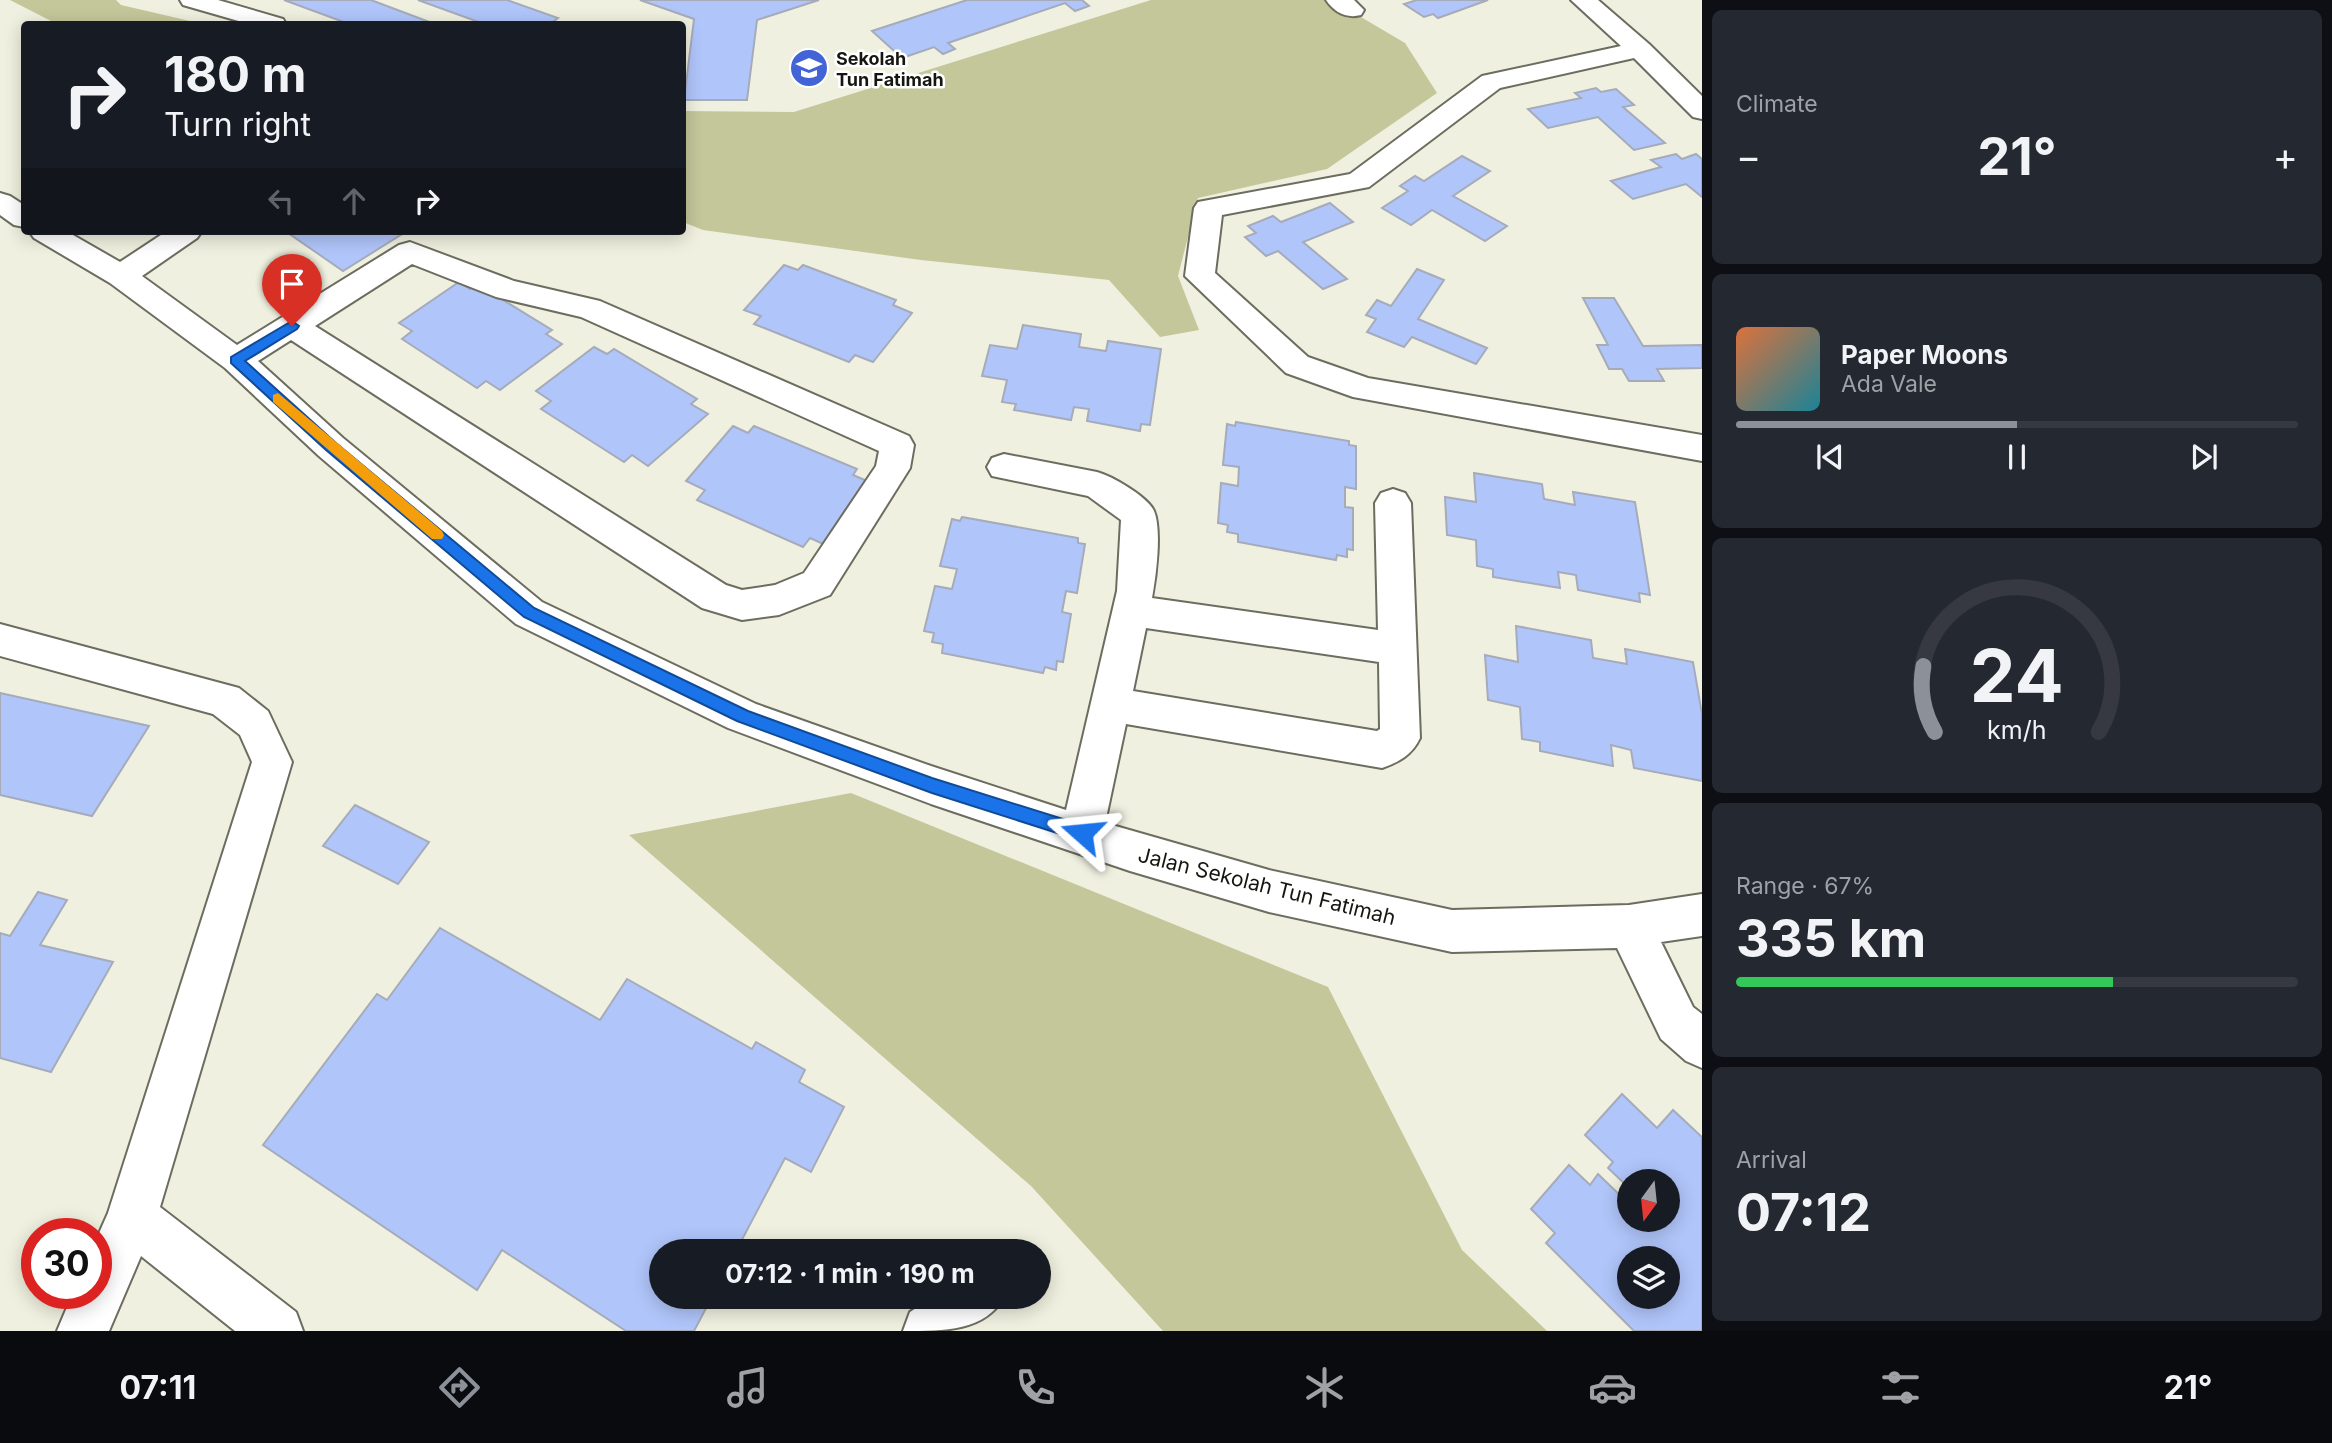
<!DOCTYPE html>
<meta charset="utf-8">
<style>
:root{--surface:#171b24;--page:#242831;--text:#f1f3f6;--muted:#9ea1a6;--line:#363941;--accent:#8c9099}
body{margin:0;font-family:Inter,sans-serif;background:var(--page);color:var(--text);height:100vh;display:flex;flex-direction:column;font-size:26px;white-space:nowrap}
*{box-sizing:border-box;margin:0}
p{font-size:23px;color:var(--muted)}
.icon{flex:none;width:38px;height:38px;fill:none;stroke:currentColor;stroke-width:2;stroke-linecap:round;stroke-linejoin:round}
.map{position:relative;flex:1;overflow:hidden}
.sheet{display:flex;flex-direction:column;gap:10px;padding:10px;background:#0d0f14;width:630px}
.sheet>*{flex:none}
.guide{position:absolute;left:21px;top:21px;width:665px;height:214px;border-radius:7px;box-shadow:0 4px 18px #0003;background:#171b24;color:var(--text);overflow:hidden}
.needle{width:46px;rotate:195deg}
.controls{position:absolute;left:1617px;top:1169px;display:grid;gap:14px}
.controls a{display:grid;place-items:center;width:63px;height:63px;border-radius:50%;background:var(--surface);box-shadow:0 4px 18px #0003;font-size:35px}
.speed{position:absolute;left:21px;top:1218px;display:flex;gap:14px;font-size:35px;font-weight:700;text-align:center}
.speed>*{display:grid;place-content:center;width:91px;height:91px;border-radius:50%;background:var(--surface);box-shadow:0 4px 18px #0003;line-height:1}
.speed .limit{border:10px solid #d22;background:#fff;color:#111}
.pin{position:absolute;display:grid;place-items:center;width:60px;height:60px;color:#fff;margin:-72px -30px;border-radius:50% 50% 50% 0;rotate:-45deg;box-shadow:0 0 7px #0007}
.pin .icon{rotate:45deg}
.me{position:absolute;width:77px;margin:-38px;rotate:288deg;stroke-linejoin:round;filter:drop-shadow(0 0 5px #0008)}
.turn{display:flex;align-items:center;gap:24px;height:147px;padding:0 28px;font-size:32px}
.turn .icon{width:91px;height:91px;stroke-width:2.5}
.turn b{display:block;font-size:49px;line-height:60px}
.lanes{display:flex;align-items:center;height:66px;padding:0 28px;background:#0003;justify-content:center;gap:35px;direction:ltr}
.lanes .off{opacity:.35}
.big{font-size:52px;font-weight:700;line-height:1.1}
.sheet .tile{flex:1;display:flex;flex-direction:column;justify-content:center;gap:10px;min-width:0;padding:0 24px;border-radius:10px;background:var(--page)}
.sheet .dial{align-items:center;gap:0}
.dial svg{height:182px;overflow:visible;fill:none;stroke:var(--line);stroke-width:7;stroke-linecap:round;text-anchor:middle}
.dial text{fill:var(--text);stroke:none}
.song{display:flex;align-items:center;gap:21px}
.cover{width:84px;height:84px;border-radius:10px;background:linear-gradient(135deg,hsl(20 70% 55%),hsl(190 70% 35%))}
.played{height:7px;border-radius:4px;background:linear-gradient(90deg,var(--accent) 50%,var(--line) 50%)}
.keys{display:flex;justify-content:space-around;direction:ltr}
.heat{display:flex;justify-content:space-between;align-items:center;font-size:38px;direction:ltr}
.charge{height:10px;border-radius:5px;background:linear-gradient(90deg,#34c759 67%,var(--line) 0)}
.trip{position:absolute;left:649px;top:1239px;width:402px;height:70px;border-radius:35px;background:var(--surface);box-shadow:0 4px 18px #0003;font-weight:700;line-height:70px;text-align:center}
.dock{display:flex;height:112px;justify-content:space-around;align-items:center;background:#090b0e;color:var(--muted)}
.dock .icon{width:49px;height:49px}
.dock .selected{color:var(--accent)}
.dock b{font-size:32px;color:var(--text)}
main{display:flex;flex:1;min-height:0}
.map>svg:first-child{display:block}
.green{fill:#c4c79a}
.building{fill:#b0c5fa;stroke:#a6abba;stroke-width:2;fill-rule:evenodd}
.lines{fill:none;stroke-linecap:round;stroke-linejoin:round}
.minor-casing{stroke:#6c6d5f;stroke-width:4}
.minor{fill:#fff;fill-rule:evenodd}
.route{fill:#1a73e8;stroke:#114b97;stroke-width:2}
.slow{fill:#f59e0b}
.labels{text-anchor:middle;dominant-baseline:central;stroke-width:5;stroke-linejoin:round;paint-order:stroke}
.far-poi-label{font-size:18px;font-weight:bold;fill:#151610;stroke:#fff;text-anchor:start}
.street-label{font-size:21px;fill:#151610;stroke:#fff}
</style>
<main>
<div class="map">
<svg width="1702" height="1331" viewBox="0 0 1702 1331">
<rect width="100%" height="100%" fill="#eff0df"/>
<g class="green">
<path d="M10,0h106l5,5 82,19h-146z"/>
<path d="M1151,0h181l73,43 32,50 -110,76 -129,29 -20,78 21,54 -39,7 -51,-57 -188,-20 -218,-30 -20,-8 -1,-111 112,1z"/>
<path d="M851,793l477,194 134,263 85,81h-384l-132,-145 -402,-351z"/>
</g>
<g class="building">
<path d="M284,0h87l61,23 -83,1z"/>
<path d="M418,0h89l51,18 -8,6h-66z"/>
<path d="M640,0h179l-62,20 -10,80h-63l10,-81z"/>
<path d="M967,0h115l7,6 -14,5 -10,-8 -117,40 7,6 -12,5 -9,-7 -32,11 -30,-27z"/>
<path d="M1417,0h71l-50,18 -5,-4 -9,3 -20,-13z"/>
<path d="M1596,88l5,4 15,-3 18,16 -11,2 42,36 -31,7 -36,-33 -50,11 -20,-19 53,-11 -6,-5z"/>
<path d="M1676,154l6,5 14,-5 6,5v38l-16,-13 -53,15 -22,-18 50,-14 -10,-7z"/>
<path d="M1462,156l28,15 -37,25 54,30 -22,15 -53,-31 -21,15 -29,-17 26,-17 -8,-5 15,-10 9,5z"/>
<path d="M1330,203l23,19 -50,20 44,37 -24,10 -45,-38 -12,5 -21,-19 11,-4 -8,-7 25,-10 8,6z"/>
<path d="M298,231h109l-64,40 -52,-36z"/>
<path d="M784,265l14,5 5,-5 93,35 -3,5 19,8 -39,49 -18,-7 -6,7 -95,-38 7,-8 -17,-6z"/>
<path d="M1417,269l27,11 -26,39 69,29 -11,16 -64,-27 -8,10 -37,-15 9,-13 -10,-4 11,-15 14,6z"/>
<path d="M459,282l11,7 7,-5 75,46 -6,4 16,10 -62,46 -14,-9 -9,7 -75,-49 10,-8 -13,-8z"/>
<path d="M1583,298h31l29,48 59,-1v23l-45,1 7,12h-35l-7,-12h-13l-12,-24h11z"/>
<path d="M1023,325l58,9 -2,13 27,4 2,-10 53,8 -11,76 -9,-1 -1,7 -53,-10 2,-12 -15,-2 -3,13 -57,-10 2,-6 -14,-2 5,-22 -25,-4 8,-31 27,4z"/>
<path d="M594,347l13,7 7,-5 83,50 -6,5 17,10 -60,52 -16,-11 -8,7 -83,-53 10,-8 -15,-10z"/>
<path d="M1236,422l113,19v4l7,1v43l-11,-2v20l8,1v42l-6,-1v8l-10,-2 -1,5 -98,-18v-8l-11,-2 1,-7 -10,-2 3,-40 17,3 1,-19 -16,-2 4,-41 8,2z"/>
<path d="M733,426l15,7 6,-7 103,43 -4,6 21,9 -44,63 -20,-9 -7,9 -106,-47 8,-10 -19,-9z"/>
<path d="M1474,473l68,11 2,15 31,6 -2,-13 62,10 15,93 -11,-2 1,9 -62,-12 -2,-15 -18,-3 2,16 -67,-11v-8l-16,-3 -1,-26 -29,-5 -2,-38 31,5z"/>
<path d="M962,517l116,21v5l7,1 -8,49 -11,-2 -4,21 9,2 -8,48 -6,-1 -1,9 -11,-3 -2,6 -101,-20 1,-9 -11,-2 2,-9 -10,-2 11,-45 17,3 5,-20 -17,-3 12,-47 8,2z"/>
<path d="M1516,626l75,14 2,18 34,6 -2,-15 68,13 9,52v67l-68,-13 -3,-18 -20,-5 2,21 -73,-15v-9l-18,-3 -2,-32 -32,-7 -3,-45 33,7z"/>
<path d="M0,693l149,33 -57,90 -92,-21z"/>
<path d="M355,805l74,37 -31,42 -75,-38z"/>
<path d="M38,892l29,8 -27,45 73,17 -62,110 -51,-14v-125l10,3z"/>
<path d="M440,928l160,92 27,-41 125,70 4,-7 49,28 -6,12 45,25 -33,65 -26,-14 -49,93h-74v46h50l-18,34h-68l-124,-81 -25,40 -214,-145 114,-151 10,6z"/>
<path d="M1622,1094l35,34 16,-18 29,27v194h-68l-88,-88 9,-10 -24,-24 38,-44 21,20 8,-11 29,28 2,-2v20h39v-39h-39v7l-21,-20 5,-6 -28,-27zM1629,1258h39v39h-39z"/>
</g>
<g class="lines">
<defs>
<g id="minor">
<path d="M180,0h38l65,19 3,5h-37l-66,-19z"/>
<path d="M1326,0h28l10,10 -3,5c-15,4 -27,-3 -35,-15z"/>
<path d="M1571,0h27l51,44 53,52v23l-9,-2 -59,-59 -134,30 -131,99 -147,28 -7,58 93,84 60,21 334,57v26l-349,-64 -67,-24 -101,-97 9,-68 4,-6 152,-28 132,-98 139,-30z"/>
<path d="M0,193l10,3 14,9v22l-10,-2 -14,-10z"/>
<path d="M29,231h37l54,31 47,-31h35l-5,7 -55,38 95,69 162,-100 11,-3 104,39 86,20 309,135 5,9 -4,23 -80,127 -51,20 -37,5 -40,-12 -411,-268 -33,21 85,77 199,164 214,102 175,62 135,44 51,-219 4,-71 -33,-24 -96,-20 -5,-9 5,-9 12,-4 93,18c15,4 51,25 57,39 8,19 2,66 -2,87l226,32 -3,-127 6,-10 12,-4 12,4 6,10 9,235c-8,17 -21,24 -38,30l-256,-44 -21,99 164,47 183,40 177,-5 73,-11v42l-41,6 32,65 9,7v54l-16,-7 -25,-22 -44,-91 -165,4 -183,-40 -139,-41 -199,-67 -203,-76 -212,-104 -197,-168 -94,-88 -115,-85 -76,-45zM412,264l84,33 85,20 298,134 -3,15 -72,107 -29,12 -33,5 -16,-5 -411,-259zM1146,628l233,34 1,67 -3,2 -244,-40z"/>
<path d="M0,624l239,64 29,23 24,51 -132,445 136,105 7,19h-68l-94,-75 -32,75h-52l16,-38h23v-53l12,-27 144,-451 -12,-27 -27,-21 -213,-58z"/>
<path d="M933,1297h71c-19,34 -59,34 -101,34l7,-19z"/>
</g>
</defs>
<use href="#minor" class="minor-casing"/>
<use href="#minor" class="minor"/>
</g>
<path class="route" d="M292,321l7,5 -2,3 -52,32 91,82 198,165 214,103 184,67 150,47 6,3 2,5 -2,6 -6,2 -150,-48 -195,-72 -213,-104 -198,-167 -95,-87v-6z"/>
<path class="slow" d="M278,393l164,138 2,4 -2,4h-10l-159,-137v-7z"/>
<defs>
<symbol id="school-disc" viewBox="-11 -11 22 22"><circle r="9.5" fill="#4364d7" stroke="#fff"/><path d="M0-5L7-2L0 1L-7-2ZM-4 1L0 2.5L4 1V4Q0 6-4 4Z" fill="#fff"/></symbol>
</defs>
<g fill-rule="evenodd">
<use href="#school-disc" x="787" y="46" width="44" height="44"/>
</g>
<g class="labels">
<g class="far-poi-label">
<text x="836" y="58">Sekolah<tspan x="836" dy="21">Tun Fatimah</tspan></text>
</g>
<g class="street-label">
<text transform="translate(1267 886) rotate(14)">Jalan Sekolah Tun Fatimah</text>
</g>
</g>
</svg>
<div class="controls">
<a><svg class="needle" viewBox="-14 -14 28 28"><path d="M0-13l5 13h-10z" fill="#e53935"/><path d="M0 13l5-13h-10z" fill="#9ea1a6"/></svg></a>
<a><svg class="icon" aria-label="layers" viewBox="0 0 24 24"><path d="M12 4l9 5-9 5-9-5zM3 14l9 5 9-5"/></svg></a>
</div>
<div class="speed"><div class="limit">30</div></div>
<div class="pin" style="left:292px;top:326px;background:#d93025"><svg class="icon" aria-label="arrive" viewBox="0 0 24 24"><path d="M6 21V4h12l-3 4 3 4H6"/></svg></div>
<svg class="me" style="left:1082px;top:833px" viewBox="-20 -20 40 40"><path d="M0-17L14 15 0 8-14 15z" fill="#1a73e8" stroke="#fff" stroke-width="4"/></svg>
<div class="trip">07:12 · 1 min · 190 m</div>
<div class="guide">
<div class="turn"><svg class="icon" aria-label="right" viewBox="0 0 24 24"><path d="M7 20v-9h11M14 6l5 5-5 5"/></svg><div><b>180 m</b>Turn right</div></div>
<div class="lanes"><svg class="icon off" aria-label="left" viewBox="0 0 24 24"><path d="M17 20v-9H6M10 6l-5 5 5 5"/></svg><svg class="icon off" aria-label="ahead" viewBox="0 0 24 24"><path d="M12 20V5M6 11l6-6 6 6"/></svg><svg class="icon" aria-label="right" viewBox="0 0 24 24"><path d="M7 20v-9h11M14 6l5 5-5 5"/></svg></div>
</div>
</div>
<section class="sheet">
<div class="tile"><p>Climate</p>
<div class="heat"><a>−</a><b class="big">21°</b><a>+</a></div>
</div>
<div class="tile">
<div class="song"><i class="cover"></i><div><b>Paper Moons</b><p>Ada Vale</p></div></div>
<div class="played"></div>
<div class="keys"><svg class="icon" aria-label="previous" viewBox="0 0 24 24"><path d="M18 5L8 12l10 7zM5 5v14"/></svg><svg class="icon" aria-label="pause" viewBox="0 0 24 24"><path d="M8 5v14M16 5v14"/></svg><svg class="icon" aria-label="next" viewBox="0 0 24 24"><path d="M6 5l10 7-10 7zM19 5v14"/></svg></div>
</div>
<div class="tile dial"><svg viewBox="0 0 100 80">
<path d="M14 69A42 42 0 1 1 86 69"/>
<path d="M14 69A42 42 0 0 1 9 40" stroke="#8c9099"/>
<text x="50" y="56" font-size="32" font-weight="700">24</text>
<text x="50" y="72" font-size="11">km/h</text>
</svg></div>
<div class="tile"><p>Range · 67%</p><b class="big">335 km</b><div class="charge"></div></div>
<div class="tile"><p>Arrival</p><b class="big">07:12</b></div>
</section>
</main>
<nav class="dock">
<b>07:11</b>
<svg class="icon selected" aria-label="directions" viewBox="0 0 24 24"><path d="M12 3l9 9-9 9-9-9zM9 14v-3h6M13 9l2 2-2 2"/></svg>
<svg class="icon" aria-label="music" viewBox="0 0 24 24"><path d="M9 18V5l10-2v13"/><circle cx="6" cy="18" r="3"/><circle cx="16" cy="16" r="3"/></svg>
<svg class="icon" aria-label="phone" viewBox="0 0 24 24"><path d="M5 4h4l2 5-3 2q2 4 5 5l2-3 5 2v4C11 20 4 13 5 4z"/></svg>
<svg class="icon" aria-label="climate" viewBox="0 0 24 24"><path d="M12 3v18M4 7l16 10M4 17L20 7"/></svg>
<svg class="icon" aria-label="car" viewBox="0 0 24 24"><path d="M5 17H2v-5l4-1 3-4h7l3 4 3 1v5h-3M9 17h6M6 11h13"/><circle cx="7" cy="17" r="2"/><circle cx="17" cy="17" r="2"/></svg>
<svg class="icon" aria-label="filters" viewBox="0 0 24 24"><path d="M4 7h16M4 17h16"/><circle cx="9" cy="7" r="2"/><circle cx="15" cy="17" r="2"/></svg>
<b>21°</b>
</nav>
